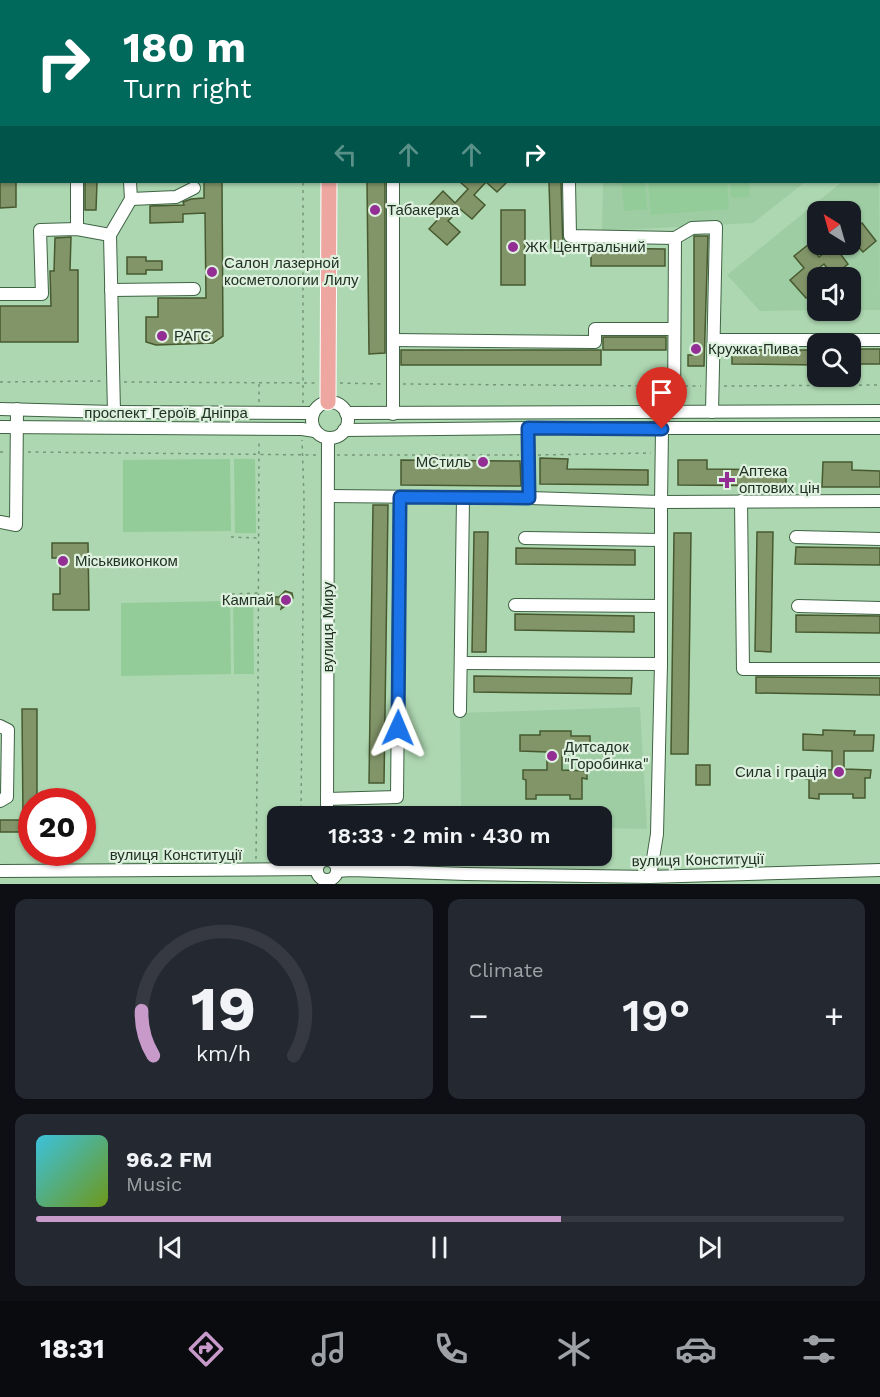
<!DOCTYPE html>
<meta charset="utf-8">
<style>
:root{--surface:#171b24;--page:#242831;--text:#f1f3f6;--muted:#9ea1a6;--line:#363941;--accent:#c79aca}
body{margin:0;font-family:"Work Sans",sans-serif;background:var(--page);color:var(--text);height:100vh;display:flex;flex-direction:column;font-size:22px;white-space:nowrap}
*{box-sizing:border-box;margin:0}
p{font-size:20px;color:var(--muted)}
.icon{flex:none;width:33px;height:33px;fill:none;stroke:currentColor;stroke-width:2;stroke-linecap:round;stroke-linejoin:round}
.map{position:relative;height:884px;overflow:hidden}
.sheet{display:flex;flex-direction:column;gap:15px;padding:15px;background:#0d0f14;flex:1}
.sheet>*{flex:none}
.guide{position:absolute;left:0px;top:0px;width:880px;height:183px;box-shadow:0 2px 4px #0004;background:#00695c;color:#fff;overflow:hidden}
.needle{width:39px;rotate:323deg}
.tools{position:absolute;left:807px;top:201px;display:grid;gap:12px}
.tools a{display:grid;place-items:center;width:54px;height:54px;border-radius:12px;background:var(--surface);box-shadow:0 2px 4px #0004;font-size:30px}
.speed{position:absolute;left:18px;top:788px;display:flex;gap:12px;font-size:30px;font-weight:700;text-align:center}
.speed>*{display:grid;place-content:center;width:78px;height:78px;border-radius:50%;background:var(--surface);box-shadow:0 2px 4px #0004;line-height:1}
.speed .limit{border:9px solid #d22;background:#fff;color:#111}
.pin{position:absolute;display:grid;place-items:center;width:51px;height:51px;color:#fff;margin:-62px -26px;border-radius:50% 50% 50% 0;rotate:-45deg;box-shadow:0 0 6px #0007}
.pin .icon{rotate:45deg}
.me{position:absolute;width:66px;margin:-33px;rotate:1deg;stroke-linejoin:round;filter:drop-shadow(0 0 4px #0008)}
.turn{display:flex;align-items:center;gap:21px;height:126px;padding:0 24px;font-size:27px}
.turn .icon{width:78px;height:78px;stroke-width:2.5}
.turn b{display:block;font-size:42px;line-height:51px}
.lanes{display:flex;align-items:center;height:57px;padding:0 24px;background:#0003;justify-content:center;gap:30px;direction:ltr}
.lanes .off{opacity:.35}
.big{font-size:45px;font-weight:600;line-height:1.1}
.sheet .tile{flex:1;display:flex;flex-direction:column;justify-content:center;gap:9px;min-width:0;padding:0 21px;border-radius:12px;background:var(--page)}
.sheet .dial{align-items:center;gap:0}
.dial svg{height:156px;overflow:visible;fill:none;stroke:var(--line);stroke-width:7;stroke-linecap:round;text-anchor:middle}
.dial text{fill:var(--text);stroke:none}
.song{display:flex;align-items:center;gap:18px}
.cover{width:72px;height:72px;border-radius:9px;background:linear-gradient(135deg,hsl(190 70% 55%),hsl(80 70% 35%))}
.played{height:6px;border-radius:3px;background:linear-gradient(90deg,var(--accent) 65%,var(--line) 65%)}
.keys{display:flex;justify-content:space-around;direction:ltr}
.heat{display:flex;justify-content:space-between;align-items:center;font-size:33px;direction:ltr}
.sheet .tiles{flex:1;display:grid;gap:15px;grid-template-columns:1fr 1fr}
.tile:last-child{grid-column:span 2}
.trip{position:absolute;left:267px;top:806px;width:345px;height:60px;border-radius:12px;background:var(--surface);box-shadow:0 2px 4px #0004;font-weight:600;line-height:60px;text-align:center}
.tab-bar{display:flex;height:96px;justify-content:space-around;align-items:center;background:#090b0e;color:var(--muted)}
.tab-bar .icon{width:42px;height:42px}
.tab-bar .selected{color:var(--accent)}
.tab-bar b{font-size:27px;color:var(--text)}
.map>svg:first-child{display:block}
.built{fill:#9ecda3;fill-rule:evenodd}
.green{fill:#93cb99}
.building{fill:#829569;stroke:#47592f;stroke-width:1.5}
.lines{fill:none;stroke-linecap:round;stroke-linejoin:round}
.minor-casing{stroke:#3f6444;stroke-width:14}
.major-casing{stroke:#fff;stroke-width:17}
.path{stroke:#76967a;stroke-width:1.5;stroke-dasharray:3 4.5;stroke-linecap:butt}
.minor{stroke:#fff;stroke-width:12}
.major{stroke:#eea7a0;stroke-width:15}
.route-casing{stroke:#114b97;stroke-width:15}
.route{stroke:#1a73e8;stroke-width:10}
.poi-dot{fill:#932e94;stroke:#ddf1de;stroke-width:2}
.labels{text-anchor:middle;dominant-baseline:central;stroke-width:4.5;stroke-linejoin:round;paint-order:stroke}
.poi-label{font-size:15px;fill:#213123;stroke:#ddf1de;text-anchor:start}
.street-label{font-size:15px;fill:#213123;stroke:#ddf1de}
</style>
<div class="map">
<svg width="880" height="884" viewBox="0 0 880 884">
<rect width="100%" height="100%" fill="#add7b1"/>
<g class="built">
<path d="M632,0h248v122l-1,1v-121h-247z"/>
<path d="M879,153l1,157h-29l-1,-32h-32l-1,32 -57,1 -33,-36 115,-93h37zM818,212h32v32h-32z"/>
<path d="M603,182h202l-52,41 -151,8z"/>
<path d="M640,707l7,122 -45,-1v-12h-119l-1,-7 -21,-1 -1,-95z"/>
</g>
<g class="green">
<path d="M622,182h23l2,27 -23,2z"/>
<path d="M648,182h79l2,27 -78,6z"/>
<path d="M730,182h19l1,15 -19,1z"/>
<path d="M230,459l1,72 -108,1v-72z"/>
<path d="M234,459h21l1,74h-21z"/>
<path d="M233,595h20l1,79h-20z"/>
<path d="M230,601l1,73 -110,2v-73z"/>
</g>
<g class="building">
<path d="M0,182h16v25l-16,1z"/>
<path d="M85,182h12l-1,28h-11z"/>
<path d="M204,182h18l1,154 -10,7 -57,2 -10,-3v-25h12v-19h48l-1,-85 -22,1v8l-33,1v-17l34,-1 -1,-3 8,-3 13,-1z"/>
<path d="M367,182h18v171l-16,1z"/>
<path d="M460,182h47l-10,10 -11,-10 -12,13 11,10 -13,14 -12,-10 -12,12 12,11 -13,13 -18,-16 12,-13 -11,-11 13,-14 12,12 13,-14z"/>
<path d="M549,182h12l2,66h-12z"/>
<rect x="501" y="210" width="24" height="75"/>
<path d="M862,223l14,18 -13,11 -13,-14v-6z"/>
<path d="M694,236h14l-4,130h-16v-11h6z"/>
<path d="M71,237l-1,33h8v72h-78v-36h51l-1,-35h4l1,-33z"/>
<path d="M809,244l10,13 16,-13h13l-9,8 9,12 -15,12 -9,-12 -14,11 8,9v5l-12,9 -16,-18 14,-12 -10,-12z"/>
<path d="M591,248l74,1v17h-74z"/>
<path d="M127,257h19v4h16v9h-16v4h-19z"/>
<rect x="603" y="337" width="63" height="13"/>
<rect x="850" y="349" width="30" height="15"/>
<rect x="401" y="350" width="200" height="15"/>
<path d="M732,350h86v15l-86,-1z"/>
<path d="M540,458l28,1 -1,10 81,1v15l-108,-1z"/>
<path d="M401,460l119,1 1,25 -120,-1z"/>
<path d="M678,460h29v9l79,1v16l-108,-1z"/>
<path d="M823,462h29v8l28,1v16h-58z"/>
<path d="M373,505h15l-4,278h-15z"/>
<path d="M474,532h14l-2,120h-14z"/>
<path d="M757,532h16l-2,120 -16,-1z"/>
<path d="M674,533h17l-3,221h-17z"/>
<path d="M52,543h36l1,67h-36v-16h7v-36h-8z"/>
<path d="M796,547l84,1v17l-85,-1z"/>
<path d="M516,548l119,2v15l-119,-1z"/>
<path d="M285,591l7,2 1,5 -2,4 -10,7 1,-4 -7,-1v-7h4z"/>
<path d="M515,614l119,2v16l-119,-2z"/>
<path d="M796,615l84,1v17l-84,-1z"/>
<path d="M474,676l158,2 -1,16 -157,-2z"/>
<path d="M756,677l124,1v17l-124,-2z"/>
<path d="M22,709h15v92h-5l-2,31h-30v-12h23z"/>
<path d="M823,730l32,1 -1,4h20l-1,16h-29v18l27,1 -1,8h-5v20h-12v-4h-34v5l-10,-1v-19h-3v-10l26,1v-19l-29,-1v-16l20,1z"/>
<path d="M540,731h31v5h19v16h-28v18l25,1v8l-5,-1v21h-12v-4h-34v4h-10v-19l-3,-1v-9h24v-18l-27,-1v-16h20z"/>
<rect x="696" y="765" width="14" height="20"/>
</g>
<g class="lines">
<defs>
<g id="minor">
<path d="M20,0v2"/>
<path d="M76,0v2"/>
<path d="M595,0v2"/>
<path d="M636,0v2"/>
<path d="M395,2v-2"/>
<path d="M879,53h1"/>
<path d="M0,66h2"/>
<path d="M0,136l2,-4"/>
<path d="M77,182v47"/>
<path d="M393,182v232"/>
<path d="M569,182l1,54 105,2 -1,174"/>
<path d="M131,199l45,-2 18,-9"/>
<path d="M675,238l17,-10 24,-1 -4,185"/>
<path d="M111,290l83,-1"/>
<path d="M0,294h42l-2,-64 37,-1 33,6"/>
<path d="M393,340l202,2v-13h79"/>
<path d="M714,340h166"/>
<circle cx="330" cy="420" r="18"/>
<path d="M0,409l114,3 199,1"/>
<path d="M114,412l-4,-177 21,-36 -1,-17"/>
<path d="M346,413l534,-2"/>
<path d="M0,427l302,2 13,2"/>
<path d="M344,430l184,-2h352"/>
<path d="M328,496l201,2 -1,-70"/>
<path d="M529,498l132,4 1,-73"/>
<path d="M741,501l2,168h137"/>
<path d="M0,522l16,3 1,-116"/>
<path d="M796,537l84,2"/>
<path d="M525,538l136,2"/>
<path d="M515,605l146,1"/>
<path d="M798,606l82,2"/>
<path d="M461,663l200,1"/>
<path d="M460,711l3,-213"/>
<path d="M0,726l8,4 -1,67 -7,4"/>
<path d="M327,799l70,-2 3,-300"/>
<path d="M327,816l1,-378"/>
<circle cx="327" cy="870" r="10"/>
<path d="M0,871l316,-2"/>
<path d="M337,871l14,-1 115,4 184,3 230,-7"/>
<path d="M650,877l7,-43 4,-170v-162l219,-1"/>
</g>
<g id="major">
<path d="M330,2v-2"/>
<path d="M328,402l1,-220"/>
</g>
</defs>
<use href="#minor" class="minor-casing"/>
<use href="#major" class="major-casing"/>
<g class="path">
<path d="M306,2v-2"/>
<path d="M0,382l104,-1"/>
<path d="M124,382l193,1"/>
<path d="M340,383l43,1"/>
<path d="M259,384v19"/>
<path d="M403,384l259,2"/>
<path d="M685,386h16"/>
<path d="M724,386l156,-1"/>
<path d="M303,403v-221"/>
<path d="M0,452h6"/>
<path d="M28,452l290,3"/>
<path d="M337,455h182"/>
<path d="M538,455l113,-2"/>
<path d="M231,537l27,1"/>
<path d="M232,594l26,-1"/>
<path d="M301,816l3,-318 -2,-58"/>
<path d="M256,859l2,-160 1,-258"/>
</g>
<use href="#minor" class="minor"/>
<use href="#major" class="major"/>
</g>
<g class="lines">
<defs>
<path id="route" d="M398,728l2,-231 129,1 -1,-70 134,1"/>
</defs>
<use href="#route" class="route-casing"/>
<use href="#route" class="route"/>
</g>
<g class="poi-dot">
<circle cx="375" cy="210" r="6"/>
<circle cx="513" cy="247" r="6"/>
<circle cx="212" cy="272" r="6"/>
<circle cx="162" cy="336" r="6"/>
<circle cx="696" cy="349" r="6"/>
<circle cx="483" cy="462" r="6"/>
<path d="M724 471h6v6h6v6h-6v6h-6v-6h-6v-6h6z"/>
<circle cx="63" cy="561" r="6"/>
<circle cx="286" cy="600" r="6"/>
<circle cx="552" cy="756" r="6"/>
<circle cx="839" cy="772" r="6"/>
</g>
<g class="labels">
<g class="poi-label">
<text x="387" y="210">Табакерка</text>
<text x="525" y="247">ЖК Центральний</text>
<text x="224" y="263">Салон лазерной<tspan x="224" dy="17">косметологии Лилу</tspan></text>
<text x="174" y="336">РАГС</text>
<text x="708" y="349">Кружка Пива</text>
<text x="471" y="462" text-anchor="end">МСтиль</text>
<text x="739" y="471">Аптека<tspan x="739" dy="17">оптових цін</tspan></text>
<text x="75" y="561">Міськвиконком</text>
<text x="274" y="600" text-anchor="end">Кампай</text>
<text x="564" y="747">Дитсадок<tspan x="564" dy="17">"Горобинка"</tspan></text>
<text x="827" y="772" text-anchor="end">Сила і грація</text>
</g>
<g class="street-label">
<text x="166" y="413">проспект Героїв Дніпра</text>
<text transform="translate(328 627) rotate(-90)">вулиця Миру</text>
<text x="176" y="855">вулиця Конституції</text>
<text transform="translate(698 860) rotate(-1)">вулиця Конституції</text>
</g>
</g>
</svg>
<div class="tools">
<a><svg class="needle" viewBox="-14 -14 28 28"><path d="M0-13l5 13h-10z" fill="#e53935"/><path d="M0 13l5-13h-10z" fill="#9ea1a6"/></svg></a>
<a><svg class="icon" aria-label="sound" viewBox="0 0 24 24"><path d="M4 9h4l5-4v14l-5-4H4zM17 9q2 3 0 6"/></svg></a>
<a><svg class="icon" aria-label="search" viewBox="0 0 24 24"><circle cx="10" cy="10" r="6"/><path d="M15 15l6 6"/></svg></a>
</div>
<div class="speed"><div class="limit">20</div></div>
<div class="pin" style="left:662px;top:429px;background:#d93025"><svg class="icon" aria-label="arrive" viewBox="0 0 24 24"><path d="M6 21V4h12l-3 4 3 4H6"/></svg></div>
<svg class="me" style="left:398px;top:728px" viewBox="-20 -20 40 40"><path d="M0-17L14 15 0 8-14 15z" fill="#1a73e8" stroke="#fff" stroke-width="4"/></svg>
<div class="trip">18:33 · 2 min · 430 m</div>
<div class="guide">
<div class="turn"><svg class="icon" aria-label="right" viewBox="0 0 24 24"><path d="M7 20v-9h11M14 6l5 5-5 5"/></svg><div><b>180 m</b>Turn right</div></div>
<div class="lanes"><svg class="icon off" aria-label="left" viewBox="0 0 24 24"><path d="M17 20v-9H6M10 6l-5 5 5 5"/></svg><svg class="icon off" aria-label="ahead" viewBox="0 0 24 24"><path d="M12 20V5M6 11l6-6 6 6"/></svg><svg class="icon off" aria-label="ahead" viewBox="0 0 24 24"><path d="M12 20V5M6 11l6-6 6 6"/></svg><svg class="icon" aria-label="right" viewBox="0 0 24 24"><path d="M7 20v-9h11M14 6l5 5-5 5"/></svg></div>
</div>
</div>
<section class="sheet">
<div class="tiles">
<div class="tile dial"><svg viewBox="0 0 100 80">
<path d="M14 69A42 42 0 1 1 86 69"/>
<path d="M14 69A42 42 0 0 1 8 46" stroke="#c79aca"/>
<text x="50" y="56" font-size="32" font-weight="700">19</text>
<text x="50" y="72" font-size="11">km/h</text>
</svg></div>
<div class="tile"><p>Climate</p>
<div class="heat"><a>−</a><b class="big">19°</b><a>+</a></div>
</div>
<div class="tile">
<div class="song"><i class="cover"></i><div><b>96.2 FM</b><p>Music</p></div></div>
<div class="played"></div>
<div class="keys"><svg class="icon" aria-label="previous" viewBox="0 0 24 24"><path d="M18 5L8 12l10 7zM5 5v14"/></svg><svg class="icon" aria-label="pause" viewBox="0 0 24 24"><path d="M8 5v14M16 5v14"/></svg><svg class="icon" aria-label="next" viewBox="0 0 24 24"><path d="M6 5l10 7-10 7zM19 5v14"/></svg></div>
</div>
</div>
</section>
<nav class="tab-bar">
<b>18:31</b>
<svg class="icon selected" aria-label="directions" viewBox="0 0 24 24"><path d="M12 3l9 9-9 9-9-9zM9 14v-3h6M13 9l2 2-2 2"/></svg>
<svg class="icon" aria-label="music" viewBox="0 0 24 24"><path d="M9 18V5l10-2v13"/><circle cx="6" cy="18" r="3"/><circle cx="16" cy="16" r="3"/></svg>
<svg class="icon" aria-label="phone" viewBox="0 0 24 24"><path d="M5 4h4l2 5-3 2q2 4 5 5l2-3 5 2v4C11 20 4 13 5 4z"/></svg>
<svg class="icon" aria-label="climate" viewBox="0 0 24 24"><path d="M12 3v18M4 7l16 10M4 17L20 7"/></svg>
<svg class="icon" aria-label="car" viewBox="0 0 24 24"><path d="M5 17H2v-5l4-1 3-4h7l3 4 3 1v5h-3M9 17h6M6 11h13"/><circle cx="7" cy="17" r="2"/><circle cx="17" cy="17" r="2"/></svg>
<svg class="icon" aria-label="filters" viewBox="0 0 24 24"><path d="M4 7h16M4 17h16"/><circle cx="9" cy="7" r="2"/><circle cx="15" cy="17" r="2"/></svg>
</nav>
